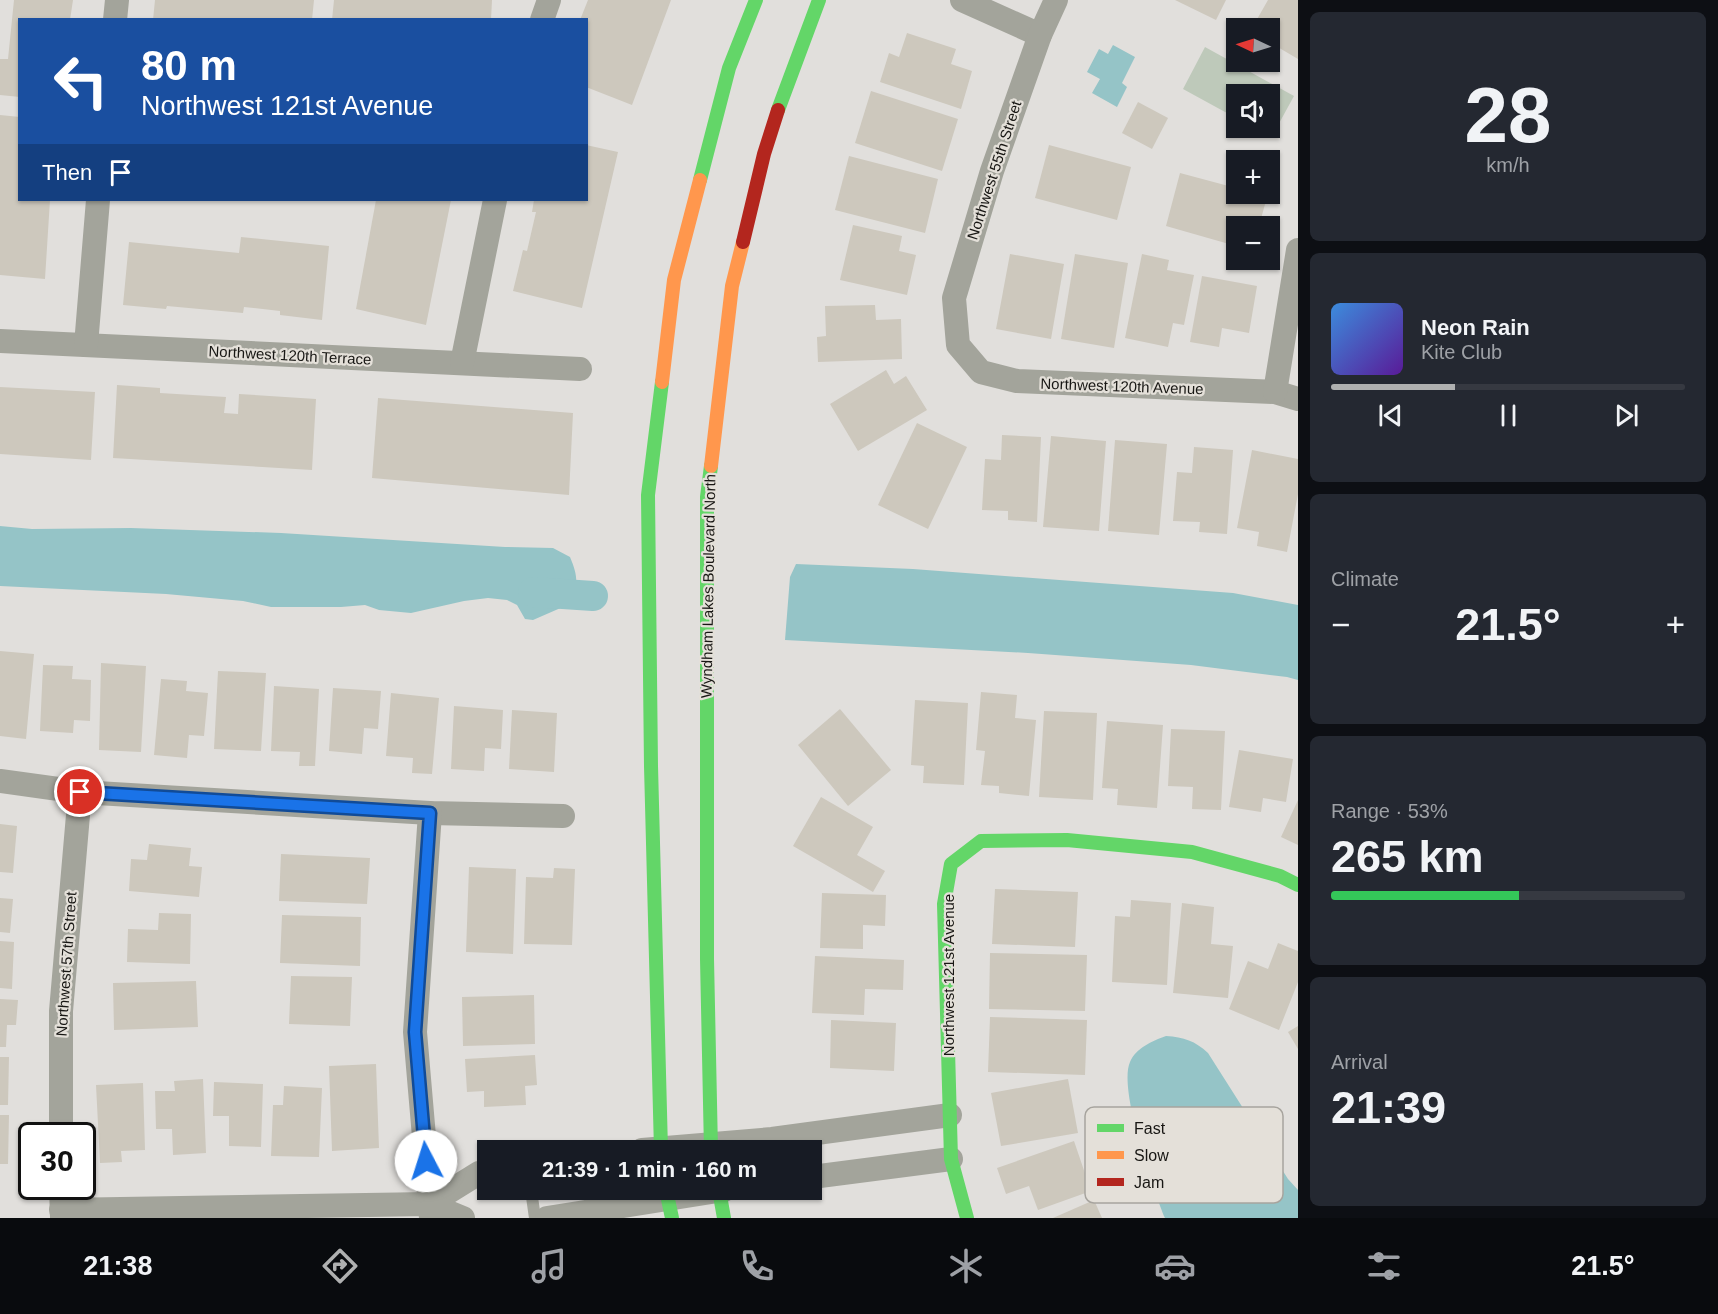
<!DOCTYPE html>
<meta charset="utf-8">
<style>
:root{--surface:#171b24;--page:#242831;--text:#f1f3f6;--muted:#9ea1a6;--line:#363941;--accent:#afb0b0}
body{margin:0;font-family:Helvetica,sans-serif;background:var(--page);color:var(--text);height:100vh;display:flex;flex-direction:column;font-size:22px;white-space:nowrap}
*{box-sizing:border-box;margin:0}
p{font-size:20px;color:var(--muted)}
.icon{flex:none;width:33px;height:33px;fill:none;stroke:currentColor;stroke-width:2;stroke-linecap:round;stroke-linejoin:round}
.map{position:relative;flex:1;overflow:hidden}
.sheet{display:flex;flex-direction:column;gap:12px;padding:12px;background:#0d0f14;width:420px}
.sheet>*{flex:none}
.guide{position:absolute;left:18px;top:18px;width:570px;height:183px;border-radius:0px;box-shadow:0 2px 4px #0004;background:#1a4fa0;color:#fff;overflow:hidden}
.needle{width:39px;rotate:274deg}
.fabs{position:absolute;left:1226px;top:18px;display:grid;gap:12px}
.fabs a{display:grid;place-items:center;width:54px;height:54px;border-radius:0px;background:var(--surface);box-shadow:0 2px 4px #0004;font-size:30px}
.speed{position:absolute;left:18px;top:1122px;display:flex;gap:12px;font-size:30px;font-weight:700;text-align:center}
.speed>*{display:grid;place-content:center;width:78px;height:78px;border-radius:50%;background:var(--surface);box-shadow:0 2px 4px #0004;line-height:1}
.speed .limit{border:3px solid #111;border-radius:9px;background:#fff;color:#111}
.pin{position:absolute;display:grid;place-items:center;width:51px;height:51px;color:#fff;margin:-26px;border:3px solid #fff;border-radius:50%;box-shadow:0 2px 6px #0007}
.me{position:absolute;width:66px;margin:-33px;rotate:355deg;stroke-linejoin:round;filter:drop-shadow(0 0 4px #0008)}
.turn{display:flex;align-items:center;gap:21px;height:126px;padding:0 24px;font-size:27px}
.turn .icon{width:78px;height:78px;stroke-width:2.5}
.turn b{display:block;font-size:42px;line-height:51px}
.then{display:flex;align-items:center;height:57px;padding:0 24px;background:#0003;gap:12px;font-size:22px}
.big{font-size:45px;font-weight:800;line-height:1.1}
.sheet .tile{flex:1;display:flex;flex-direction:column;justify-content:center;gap:9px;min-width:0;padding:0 21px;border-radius:9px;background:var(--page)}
.sheet .dial{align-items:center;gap:0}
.dial b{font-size:78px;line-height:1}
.song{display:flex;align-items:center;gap:18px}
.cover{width:72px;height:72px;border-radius:9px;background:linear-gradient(135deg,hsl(210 70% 55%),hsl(270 70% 35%))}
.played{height:6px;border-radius:3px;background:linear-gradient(90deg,var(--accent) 35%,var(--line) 35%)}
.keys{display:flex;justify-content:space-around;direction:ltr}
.heat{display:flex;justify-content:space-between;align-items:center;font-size:33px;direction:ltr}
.charge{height:9px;border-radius:4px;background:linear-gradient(90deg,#34c759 53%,var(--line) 0)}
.trip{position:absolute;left:477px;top:1140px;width:345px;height:60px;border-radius:0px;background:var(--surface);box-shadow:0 2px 4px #0004;font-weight:800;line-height:60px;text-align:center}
.tabs{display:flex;height:96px;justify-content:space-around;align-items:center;background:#090b0e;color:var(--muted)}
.tabs .icon{width:42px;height:42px}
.tabs .current{color:var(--accent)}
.tabs b{font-size:27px;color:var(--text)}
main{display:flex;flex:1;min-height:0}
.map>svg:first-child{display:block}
.green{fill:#bec9ba}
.water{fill:#95c4c7}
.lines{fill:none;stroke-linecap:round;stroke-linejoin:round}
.canal{stroke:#95c4c7;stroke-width:30}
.building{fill:#cdc8bd}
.lane{stroke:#a3a49b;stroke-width:12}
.street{stroke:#a3a49b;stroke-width:24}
.fast{stroke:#63d668;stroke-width:14}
.slow{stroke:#ff974d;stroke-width:14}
.jam{stroke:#b3261e;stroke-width:14}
.route-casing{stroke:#114b97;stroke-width:15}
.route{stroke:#1a73e8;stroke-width:10}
.labels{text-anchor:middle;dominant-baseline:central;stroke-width:4.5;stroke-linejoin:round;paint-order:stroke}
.street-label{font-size:15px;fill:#181714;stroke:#e4e0d9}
.key{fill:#e4e0d9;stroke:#a7a49e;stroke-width:1.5}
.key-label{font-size:16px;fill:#181714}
</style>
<main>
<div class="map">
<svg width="1298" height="1218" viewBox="0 0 1298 1218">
<rect width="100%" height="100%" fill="#e1dfdc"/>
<path class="green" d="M1205,47l89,49 -23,42 -18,-10h16v-34h-33v24l-53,-29z"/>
<g class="water">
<path d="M1113,45l22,12 -13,26 5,4 -10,20 -25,-14 8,-14 -13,-7 12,-23 9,5z"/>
<path d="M0,526l32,3 99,-1 150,5 224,14 48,1 17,9c8,19 8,26 2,46l-39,17 -8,-1 -8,-14 -10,-5 -19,-2 -24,3 -53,12 -32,-3 -14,-5 -24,2h-70l-28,-6 -77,-7 -166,-8z"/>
<path d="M796,564l117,5 320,24 65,12v75l-11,-3 -96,-12 -163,-12 -243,-13 5,-63z"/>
<path d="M1166,1036c18,1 29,5 42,17l80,126 10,11v28h-133c-12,-29 -47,-129 -35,-156 6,-14 22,-21 36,-26z"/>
</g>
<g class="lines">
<path class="canal" d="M533,592l60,4"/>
</g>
<g class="building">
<path d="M14,0h59l-3,20h-50v77l-20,-2v-36h8z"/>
<path d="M155,0h159l-2,20h-159z"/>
<path d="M334,0h158l-1,20h-159z"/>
<path d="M588,0h83l-39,105 -46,-18v-67h-6z"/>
<path d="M1175,0h51l-10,20z"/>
<path d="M1268,0h30v59l-29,-17v-14h-17z"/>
<path d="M907,33l49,16 -5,15 21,7 -11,38 -81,-27 9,-29 10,4z"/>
<path d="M871,91l87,28 -16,52 -87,-28z"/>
<path d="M1138,102l30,16 -16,31 -30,-16z"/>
<path d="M0,115l20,2v83h30l-5,79 -45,-4z"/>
<path d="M586,145l32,7 -36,156 -69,-17 10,-41 4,1 9,-39h-4l2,-12h52z"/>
<path d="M1049,145l82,22 -14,53 -82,-22z"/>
<path d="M849,156l89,23 -13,54 -90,-23z"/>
<path d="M1180,173l56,15v6h19l12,3 -8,29h-23v20l-70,-20z"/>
<path d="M376,200h75l-25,125 -70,-16z"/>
<path d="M853,225l49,11 -3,15 17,4 -9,40 -67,-15z"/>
<path d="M241,237l88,9 -7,74 -42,-5v-4l-36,-4 -1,6 -76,-7 -1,3 -43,-4 6,-63 110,11z"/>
<path d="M1010,254l54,10 -13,75 -55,-10z"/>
<path d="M1075,254l53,9 -14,85 -53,-9z"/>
<path d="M1142,254l27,6 -2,10 27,5 -10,50 -11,-2 -5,24 -43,-9z"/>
<path d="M1202,276l55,10 -8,47 -27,-5 -3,19 -29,-5z"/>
<path d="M875,305l1,15 25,-1 1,40 -84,3 -1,-25 9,-1 -1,-30z"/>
<path d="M886,370l8,14 12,-8 21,34 -69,41 -28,-47z"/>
<path d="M117,385l43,3v5l66,4 -2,16 14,1 1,-20 77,5 -4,71 -199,-12z"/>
<path d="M0,387l95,5 -4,68 -91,-6z"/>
<path d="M378,398l195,15 -4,82 -197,-17z"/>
<path d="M917,423l50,24 -39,82 -50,-24z"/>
<path d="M1002,435l39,2 -4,85 -29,-2v-9l-26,-1 3,-51 16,1z"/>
<path d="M1051,436l55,5 -7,90 -56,-4z"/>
<path d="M1115,440l52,4 -8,91 -51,-4z"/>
<path d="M1194,447l39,3 -6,84 -28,-2 1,-10 -27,-1 4,-49 15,1z"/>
<path d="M1252,450l46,9v35l-11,58 -30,-6 2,-14 -22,-4z"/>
<path d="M0,651l34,3 -8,85 -26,-3z"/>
<path d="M101,663l45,3 -5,86 -42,-2z"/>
<path d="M43,665l30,1 -1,13 19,1 -1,41 -16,-1 -1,13 -33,-2z"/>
<path d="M218,671l48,2 -5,78 -47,-2z"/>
<path d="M161,679l26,2 -1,10 22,2 -4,43 -15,-1 -2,23 -33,-3z"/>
<path d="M274,686l45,3 -4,77h-16l1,-14 -29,-1z"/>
<path d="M333,688l48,3 -3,38 -14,-1 -2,26 -33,-3z"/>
<path d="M981,692l36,3 -2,23 21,2 -7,76 -30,-3v-7l-18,-1 4,-34 -9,-1z"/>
<path d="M391,693l48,5 -7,76 -20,-1 1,-15 -27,-2z"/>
<path d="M915,700l53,3 -4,82 -41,-2 1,-17 -13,-1z"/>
<path d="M454,706l49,4 -2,39 -16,-1 -1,23 -33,-2z"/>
<path d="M840,709l51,61 -43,36 -50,-61z"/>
<path d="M512,710l45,3 -3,59 -45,-3z"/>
<path d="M1044,711l53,2 -4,87 -54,-3z"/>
<path d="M1107,721l56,4 -6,83 -40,-3 1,-16 -16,-1z"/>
<path d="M1171,729l54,2 -4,79 -29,-1 1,-22 -25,-1z"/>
<path d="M1239,750l54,9 -7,43 -23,-4 -2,14 -32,-5z"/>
<path d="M821,797l52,30 -16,28 28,16 -12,21 -80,-46z"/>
<path d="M1298,800v45l-17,-8z"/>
<path d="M0,824l17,2 -4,47 -13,-1z"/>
<path d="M149,844l42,4 -2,18 13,1 -3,30 -70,-6 2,-32 16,1z"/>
<path d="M281,854l89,4 -3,46 -88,-3z"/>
<path d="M469,867l47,2 -3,85 -47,-2z"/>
<path d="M554,868l21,1 -3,76 -48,-1 2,-67 27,1z"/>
<path d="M995,889l83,3 -3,55 -83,-3z"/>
<path d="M822,893l64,2 -1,31 -22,-1v24l-43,-1z"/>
<path d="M0,898l13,1 -3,34 -10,-1z"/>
<path d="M1131,900l40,3 -4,82 -55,-3 3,-66 15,1z"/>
<path d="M1182,903l32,4 -3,37 22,2 -5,52 -55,-5z"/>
<path d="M159,913l32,1 -1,50 -63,-2 1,-33 30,1z"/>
<path d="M282,915l79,2 -1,49 -80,-3z"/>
<path d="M0,941l14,1 -2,47 -12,-1z"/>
<path d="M1278,943l20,8v31l-19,48 -50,-21 19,-48 20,8z"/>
<path d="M990,953l97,2 -2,56 -96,-2z"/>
<path d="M815,956l89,4 -1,30 -38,-1 -1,26 -52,-2z"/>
<path d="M291,976l61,1 -2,49 -61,-2z"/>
<path d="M196,981l2,46 -84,3 -1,-47z"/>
<path d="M534,995l1,49 -72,2 -1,-49z"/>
<path d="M0,999l18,1 -2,25h-9l-1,22h-6z"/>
<path d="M990,1017l97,3 -2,55 -97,-3z"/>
<path d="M831,1020l65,3 -2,48 -64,-3z"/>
<path d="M1298,1026v23l-10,-17z"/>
<path d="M535,1055l2,30 -12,1 1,19 -42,2v-16l-17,1 -2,-33z"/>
<path d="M0,1057h9l-1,48h-8z"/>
<path d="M376,1064l3,84 -47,3 -3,-85z"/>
<path d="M203,1079l3,74 -33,2 -1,-26h-16l-1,-38h20l-1,-10z"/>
<path d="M1068,1079l10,54 -77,13 -10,-53z"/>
<path d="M214,1082l49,2 -2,63 -32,-1v-30h-16z"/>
<path d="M143,1083l2,67 -24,1 1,11 -22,1 -4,-78z"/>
<path d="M284,1086l38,2 -3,69 -48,-1 2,-51h10z"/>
<path d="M0,1115h9l-1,49h-8z"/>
<path d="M1074,1141l17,50 -53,19 -9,-24 -23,8 -9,-26z"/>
<path d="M1094,1200l8,18h-49z"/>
</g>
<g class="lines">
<path class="lane" d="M531,1190l4,28"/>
<g class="street">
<path d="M962,0l78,35"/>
<path d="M1056,0l-16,35 -48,136 -38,127 4,47 23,27 36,9 258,11 23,7"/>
<path d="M115,20l2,-20"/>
<path d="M542,20l7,-20"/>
<path d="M0,341l580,28"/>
<path d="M86,345l12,-145"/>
<path d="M462,363l33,-163"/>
<path d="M1275,392l23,-142"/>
<path d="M0,781l80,11 350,21 133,3"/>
<path d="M430,813l-15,219 16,186"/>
<path d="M61,1136v-125l19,-219"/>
<path d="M642,1150l130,-11 178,-24"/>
<path d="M812,1177l139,-18"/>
<path d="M61,1186l1,32"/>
<path d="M429,1204l50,-31 9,-1"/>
<path d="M61,1210l368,-6 34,14"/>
<path d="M547,1218l177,-28"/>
</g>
<g class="fast">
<path d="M778,110l41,-110"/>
<path d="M700,180l29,-112 27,-68"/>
<path d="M711,466l-4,31v462l4,191"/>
<path d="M661,1150l-10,-384 -3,-271 14,-113"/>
<path d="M666,1190l6,28"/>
<path d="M719,1190l5,28"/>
<path d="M967,1218l-16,-59 -7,-255 7,-40 30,-23 86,-1 125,12 88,24 18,9"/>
</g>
<g class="slow">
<path d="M662,382l12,-102 26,-100"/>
<path d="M711,466l21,-180 11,-44"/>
</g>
<path class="jam" d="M743,242l21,-88 14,-44"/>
</g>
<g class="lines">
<defs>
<path id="route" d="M80,792l350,21 -15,219 11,129"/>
</defs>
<use href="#route" class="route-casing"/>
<use href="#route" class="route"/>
</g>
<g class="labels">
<g class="street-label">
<text transform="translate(994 170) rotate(-72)">Northwest 55th Street</text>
<text transform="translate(290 355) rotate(3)">Northwest 120th Terrace</text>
<text transform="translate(1122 386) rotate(2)">Northwest 120th Avenue</text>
<text transform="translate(708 586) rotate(-89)">Wyndham Lakes Boulevard North</text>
<text transform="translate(66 964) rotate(-86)">Northwest 57th Street</text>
<text transform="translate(948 975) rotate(-90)">Northwest 121st Avenue</text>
</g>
</g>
<rect x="1085" y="1107" width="198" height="96" rx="9" class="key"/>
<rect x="1097" y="1124" width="27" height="8" fill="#63d668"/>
<rect x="1097" y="1151" width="27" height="8" fill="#ff974d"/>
<rect x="1097" y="1178" width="27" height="8" fill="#b3261e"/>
<g class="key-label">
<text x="1134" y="1134">Fast</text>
<text x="1134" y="1161">Slow</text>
<text x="1134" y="1188">Jam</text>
</g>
</svg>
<div class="fabs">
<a><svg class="needle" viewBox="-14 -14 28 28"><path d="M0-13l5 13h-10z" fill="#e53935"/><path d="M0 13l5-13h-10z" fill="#9ea1a6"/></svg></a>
<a><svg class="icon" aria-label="sound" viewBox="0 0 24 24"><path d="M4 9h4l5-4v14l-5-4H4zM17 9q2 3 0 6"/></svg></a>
<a>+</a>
<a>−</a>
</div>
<div class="speed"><div class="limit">30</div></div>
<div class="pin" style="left:80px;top:792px;background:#d93025"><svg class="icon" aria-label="arrive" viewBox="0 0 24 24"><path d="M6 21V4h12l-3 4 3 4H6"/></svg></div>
<svg class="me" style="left:426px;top:1161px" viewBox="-20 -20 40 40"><circle r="19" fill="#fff"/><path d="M0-13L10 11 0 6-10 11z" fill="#1a73e8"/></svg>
<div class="trip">21:39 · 1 min · 160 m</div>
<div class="guide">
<div class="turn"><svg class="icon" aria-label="left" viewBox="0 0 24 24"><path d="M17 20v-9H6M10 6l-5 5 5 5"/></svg><div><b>80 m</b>Northwest 121st Avenue</div></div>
<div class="then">Then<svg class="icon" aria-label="arrive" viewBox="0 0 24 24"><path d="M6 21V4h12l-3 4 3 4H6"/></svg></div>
</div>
</div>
<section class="sheet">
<div class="tile dial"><b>28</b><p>km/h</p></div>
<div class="tile">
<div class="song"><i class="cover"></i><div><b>Neon Rain</b><p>Kite Club</p></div></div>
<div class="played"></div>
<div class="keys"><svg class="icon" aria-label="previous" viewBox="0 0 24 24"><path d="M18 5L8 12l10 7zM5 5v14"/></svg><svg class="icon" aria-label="pause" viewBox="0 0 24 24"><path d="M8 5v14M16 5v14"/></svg><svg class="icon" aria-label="next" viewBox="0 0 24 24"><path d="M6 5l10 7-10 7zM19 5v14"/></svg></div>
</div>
<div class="tile"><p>Climate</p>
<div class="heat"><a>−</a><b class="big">21.5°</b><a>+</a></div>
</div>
<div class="tile"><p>Range · 53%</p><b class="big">265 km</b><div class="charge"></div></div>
<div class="tile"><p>Arrival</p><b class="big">21:39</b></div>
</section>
</main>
<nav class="tabs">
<b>21:38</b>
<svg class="icon current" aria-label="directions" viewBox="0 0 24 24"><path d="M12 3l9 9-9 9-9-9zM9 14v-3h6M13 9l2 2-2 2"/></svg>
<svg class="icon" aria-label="music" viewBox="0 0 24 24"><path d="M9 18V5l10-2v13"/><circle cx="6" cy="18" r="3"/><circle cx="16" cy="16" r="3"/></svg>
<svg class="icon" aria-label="phone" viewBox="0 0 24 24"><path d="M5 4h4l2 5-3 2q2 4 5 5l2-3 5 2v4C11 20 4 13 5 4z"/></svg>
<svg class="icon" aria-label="climate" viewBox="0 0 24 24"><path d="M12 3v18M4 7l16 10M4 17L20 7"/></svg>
<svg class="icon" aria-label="car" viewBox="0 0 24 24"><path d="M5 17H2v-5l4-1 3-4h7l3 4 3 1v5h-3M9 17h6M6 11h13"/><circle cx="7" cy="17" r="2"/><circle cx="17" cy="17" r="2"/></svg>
<svg class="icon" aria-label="filters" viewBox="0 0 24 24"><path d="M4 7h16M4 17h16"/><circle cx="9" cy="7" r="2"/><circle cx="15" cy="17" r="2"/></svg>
<b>21.5°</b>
</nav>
